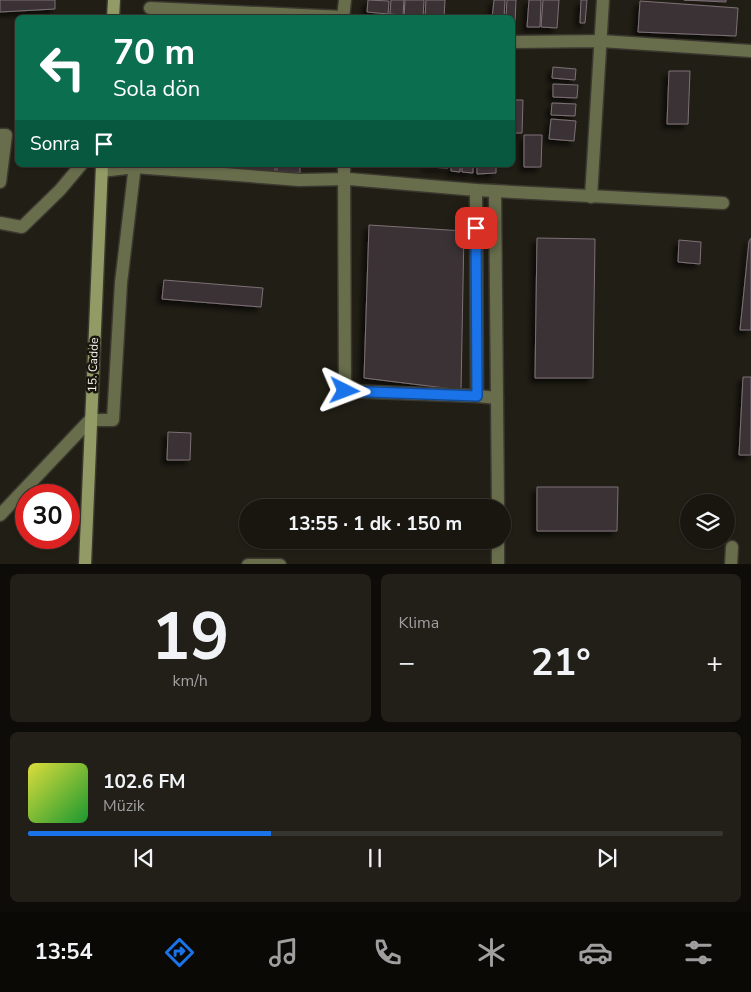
<!DOCTYPE html>
<html lang="tr">
<meta charset="utf-8">
<style>
:root{--surface:#191610;--page:#221f19;--text:#f1f3f6;--muted:#9f9f9f;--line:#373530;--accent:#1a73e8}
body{margin:0;font-family:"Nunito Sans",sans-serif;background:var(--page);color:var(--text);height:100vh;display:flex;flex-direction:column;font-size:19px;white-space:nowrap}
*{box-sizing:border-box;margin:0}
p{font-size:16px;color:var(--muted)}
.icon{flex:none;width:28px;height:28px;fill:none;stroke:currentColor;stroke-width:2;stroke-linecap:round;stroke-linejoin:round}
.map{position:relative;height:564px;overflow:hidden}
.panel{display:flex;flex-direction:column;gap:10px;padding:10px;background:#0e0c09;flex:1}
.panel>*{flex:none}
.guide{position:absolute;left:15px;top:15px;width:500px;height:152px;border-radius:8px;box-shadow:0 1px 4px #0004,0 0 0 1px var(--line);background:#0b6e4f;color:#fff;overflow:hidden}
.controls{position:absolute;left:680px;top:494px;display:grid;gap:10px}
.controls a{display:grid;place-items:center;width:55px;height:55px;border-radius:50%;background:var(--surface);box-shadow:0 1px 4px #0004,0 0 0 1px var(--line);font-size:25px}
.speed{position:absolute;left:15px;top:484px;display:flex;gap:10px;font-size:25px;font-weight:700;text-align:center}
.speed>*{display:grid;place-content:center;width:65px;height:65px;border-radius:50%;background:var(--surface);box-shadow:0 1px 4px #0004,0 0 0 1px var(--line);line-height:1}
.speed .limit{border:8px solid #d22;background:#fff;color:#111}
.pin{position:absolute;display:grid;place-items:center;width:42px;height:42px;color:#fff;margin:-21px;border-radius:10px;box-shadow:0 2px 8px #0006}
.me{position:absolute;width:55px;margin:-28px;rotate:93deg;stroke-linejoin:round;filter:drop-shadow(0 0 4px #0008)}
.turn{display:flex;align-items:center;gap:18px;height:105px;padding:0 15px;font-size:22px}
.turn .icon{width:65px;height:65px;stroke-width:2.5}
.turn b{display:block;font-size:35px;line-height:42px}
.then{display:flex;align-items:center;height:48px;padding:0 15px;background:#0003;gap:10px;font-size:19px}
.big{font-size:38px;font-weight:700;line-height:1.1}
.panel .widget{flex:1;display:flex;flex-direction:column;justify-content:center;gap:8px;min-width:0;padding:0 18px;border-radius:8px;background:var(--page)}
.panel .dial{align-items:center;gap:0}
.dial b{font-size:65px;line-height:1}
.song{display:flex;align-items:center;gap:15px}
.cover{width:60px;height:60px;border-radius:8px;background:linear-gradient(135deg,hsl(60 70% 55%),hsl(130 70% 35%))}
.played{height:5px;border-radius:2px;background:linear-gradient(90deg,var(--accent) 35%,var(--line) 35%)}
.keys{display:flex;justify-content:space-around;direction:ltr}
.heat{display:flex;justify-content:space-between;align-items:center;font-size:28px;direction:ltr}
.panel .tiles{flex:1;display:grid;gap:10px;grid-template-columns:1fr 1fr}
.widget:last-child{grid-column:span 2}
.trip{position:absolute;left:239px;top:499px;width:272px;height:50px;border-radius:25px;background:var(--surface);box-shadow:0 1px 4px #0004,0 0 0 1px var(--line);font-weight:700;line-height:50px;text-align:center}
.tab-bar{display:flex;height:80px;justify-content:space-around;align-items:center;background:#0a0906;color:var(--muted)}
.tab-bar .icon{width:35px;height:35px}
.tab-bar .on{color:var(--accent)}
.tab-bar b{font-size:22px;color:var(--text)}
.map>svg:first-child{display:block}
.building{fill:#3b3135;stroke:#7d7176;filter:url(#shadow)}
.lines{fill:none;stroke-linecap:round;stroke-linejoin:round}
.street-casing{stroke:#3b382f;stroke-width:15}
.secondary-casing{stroke:#3b382f;stroke-width:15}
.street{stroke:#686d4c;stroke-width:12}
.secondary{stroke:#929b65;stroke-width:12}
.route-casing{stroke:#114b97;stroke-width:12}
.route{stroke:#1a73e8;stroke-width:9}
.labels{text-anchor:middle;dominant-baseline:central;stroke-width:5;stroke-linejoin:round;paint-order:stroke}
.street-label{font-size:12px;fill:#f6f4ee;stroke:#18150d}
</style>
<div class="map">
<svg width="751" height="565" viewBox="0 0 751 565">
<defs>
<filter id="shadow"><feDropShadow dx="-4.5" dy="4.5" stdDeviation="2.5" flood-color="#0009"/></filter>
</defs>
<rect width="100%" height="100%" fill="#211e15"/>
<g class="building">
<path d="M0,0h55v9l-55,3z"/>
<path d="M368,0l21,1 -1,13 -21,-2z"/>
<path d="M391,0h13l-1,15 -13,-1z"/>
<path d="M405,0h19l-1,18h-19z"/>
<path d="M426,0h19l-1,18h-19z"/>
<path d="M494,0h11l-1,18h-12z"/>
<path d="M507,0h9l-1,23h-3v-5h-6z"/>
<path d="M529,0h12l-1,27h-13z"/>
<path d="M543,0h16l-2,28 -16,-1z"/>
<path d="M581,0h6l-2,23h-5z"/>
<path d="M684,0h42v2z"/>
<path d="M640,1l98,7 -2,28 -98,-4z"/>
<path d="M158,15l26,1v2h-26z"/>
<path d="M512,56h3l-1,34h-2z"/>
<path d="M553,67l23,2 -1,11 -23,-2z"/>
<path d="M669,71h21l-2,53h-21z"/>
<path d="M553,84l25,1 -1,13 -24,-1z"/>
<path d="M512,100h11l-1,33h-10z"/>
<path d="M552,103l24,1 -1,12 -24,-1z"/>
<path d="M551,119l25,2 -2,20 -25,-2z"/>
<path d="M524,135h18l-1,32h-17z"/>
<path d="M237,165h38v9l-39,-1z"/>
<path d="M277,165h23v8l-23,-1z"/>
<path d="M426,165h22v3l-22,-1z"/>
<path d="M451,165h9v7l-9,-1z"/>
<path d="M462,165h11v8l-11,-1z"/>
<path d="M477,165h19v8l-19,1z"/>
<path d="M369,225l95,6 -3,159 -97,-12z"/>
<path d="M537,238l58,1 -2,139h-58z"/>
<path d="M751,238v92h-11l9,-89z"/>
<path d="M679,240l22,2 -1,22 -22,-2z"/>
<path d="M164,280l99,8 -2,19 -99,-8z"/>
<path d="M743,377h8v78h-12z"/>
<path d="M168,432l23,1 -1,27h-23z"/>
<path d="M537,487h81l-1,44h-80z"/>
</g>
<g class="lines">
<defs>
<g id="street">
<path d="M150,8l193,9"/>
<path d="M343,18l2,-18"/>
<path d="M512,42l89,-1 150,10"/>
<path d="M0,135h6l-6,47"/>
<path d="M344,165l1,226 132,5 -1,-206"/>
<path d="M102,171l33,-4 164,13 50,-1 127,11 247,13"/>
<path d="M495,191l2,207"/>
<path d="M591,197l12,-197"/>
<path d="M0,223l22,4 38,-37 21,-25"/>
<path d="M477,396l20,2 1,110"/>
<path d="M0,515l90,-95h23l8,-137 14,-118"/>
<path d="M498,540v25"/>
<path d="M248,565h32"/>
<path d="M731,565l1,-18"/>
</g>
<g id="secondary">
<path d="M113,18l1,-18"/>
<path d="M85,565l17,-400"/>
</g>
</defs>
<use href="#street" class="street-casing"/>
<use href="#secondary" class="secondary-casing"/>
<use href="#street" class="street"/>
<use href="#secondary" class="secondary"/>
</g>
<g class="lines">
<defs>
<path id="route" d="M345,391l132,5 -1,-168"/>
</defs>
<use href="#route" class="route-casing"/>
<use href="#route" class="route"/>
</g>
<g class="labels">
<g class="street-label">
<text transform="translate(93 365) rotate(-88)">15. Cadde</text>
</g>
</g>
</svg>
<div class="controls">
<a><svg class="icon" aria-label="layers" viewBox="0 0 24 24"><path d="M12 4l9 5-9 5-9-5zM3 14l9 5 9-5"/></svg></a>
</div>
<div class="speed"><div class="limit">30</div></div>
<div class="pin" style="left:476px;top:228px;background:#d93025"><svg class="icon" aria-label="arrive" viewBox="0 0 24 24"><path d="M6 21V4h12l-3 4 3 4H6"/></svg></div>
<svg class="me" style="left:345px;top:391px" viewBox="-20 -20 40 40"><path d="M0-17L14 15 0 8-14 15z" fill="#1a73e8" stroke="#fff" stroke-width="4"/></svg>
<div class="trip">13:55 · 1 dk · 150 m</div>
<div class="guide">
<div class="turn"><svg class="icon" aria-label="left" viewBox="0 0 24 24"><path d="M17 20v-9H6M10 6l-5 5 5 5"/></svg><div><b>70 m</b>Sola dön</div></div>
<div class="then">Sonra<svg class="icon" aria-label="arrive" viewBox="0 0 24 24"><path d="M6 21V4h12l-3 4 3 4H6"/></svg></div>
</div>
</div>
<section class="panel">
<div class="tiles">
<div class="widget dial"><b>19</b><p>km/h</p></div>
<div class="widget"><p>Klima</p>
<div class="heat"><a>−</a><b class="big">21°</b><a>+</a></div>
</div>
<div class="widget">
<div class="song"><i class="cover"></i><div><b>102.6 FM</b><p>Müzik</p></div></div>
<div class="played"></div>
<div class="keys"><svg class="icon" aria-label="previous" viewBox="0 0 24 24"><path d="M18 5L8 12l10 7zM5 5v14"/></svg><svg class="icon" aria-label="pause" viewBox="0 0 24 24"><path d="M8 5v14M16 5v14"/></svg><svg class="icon" aria-label="next" viewBox="0 0 24 24"><path d="M6 5l10 7-10 7zM19 5v14"/></svg></div>
</div>
</div>
</section>
<nav class="tab-bar">
<b>13:54</b>
<svg class="icon on" aria-label="directions" viewBox="0 0 24 24"><path d="M12 3l9 9-9 9-9-9zM9 14v-3h6M13 9l2 2-2 2"/></svg>
<svg class="icon" aria-label="music" viewBox="0 0 24 24"><path d="M9 18V5l10-2v13"/><circle cx="6" cy="18" r="3"/><circle cx="16" cy="16" r="3"/></svg>
<svg class="icon" aria-label="phone" viewBox="0 0 24 24"><path d="M5 4h4l2 5-3 2q2 4 5 5l2-3 5 2v4C11 20 4 13 5 4z"/></svg>
<svg class="icon" aria-label="climate" viewBox="0 0 24 24"><path d="M12 3v18M4 7l16 10M4 17L20 7"/></svg>
<svg class="icon" aria-label="car" viewBox="0 0 24 24"><path d="M5 17H2v-5l4-1 3-4h7l3 4 3 1v5h-3M9 17h6M6 11h13"/><circle cx="7" cy="17" r="2"/><circle cx="17" cy="17" r="2"/></svg>
<svg class="icon" aria-label="filters" viewBox="0 0 24 24"><path d="M4 7h16M4 17h16"/><circle cx="9" cy="7" r="2"/><circle cx="15" cy="17" r="2"/></svg>
</nav>
